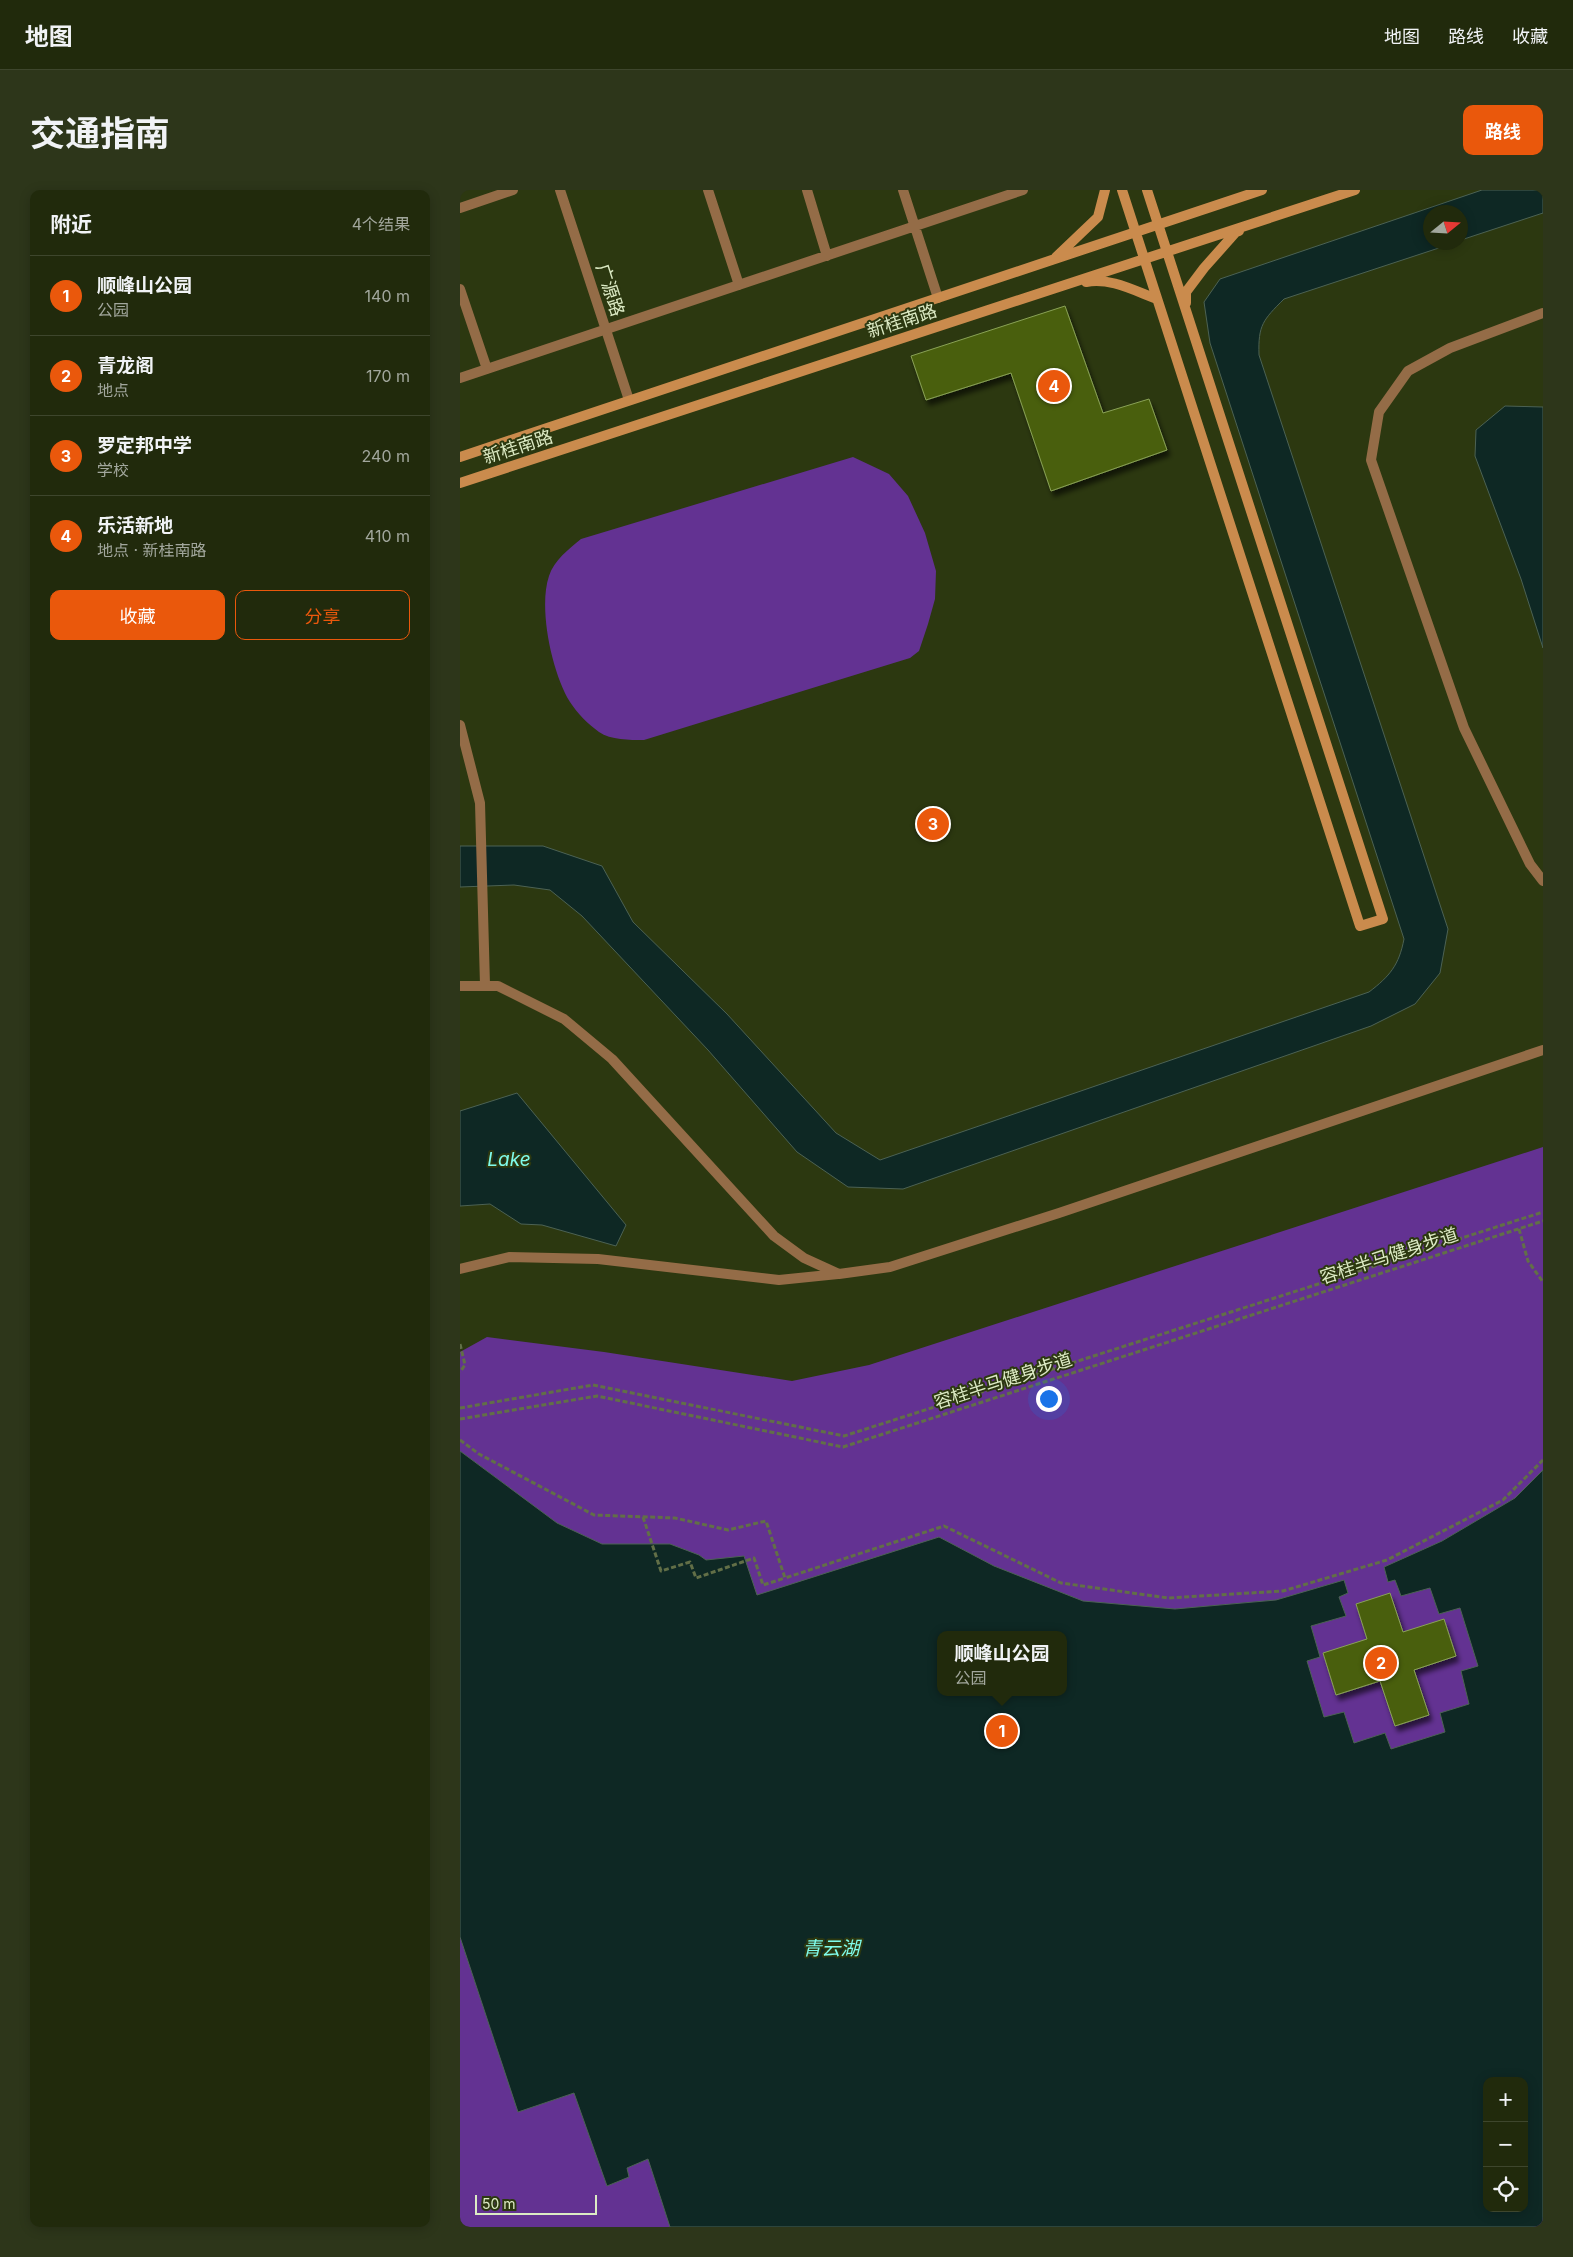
<!DOCTYPE html>
<html lang="zh">
<meta charset="utf-8">
<style>
body{margin:0;font-family:Inter,"Noto Sans SC",sans-serif;background:#2d361a;color:#f1f3f6}
.controls{position:absolute;right:15px;bottom:15px;display:grid;overflow:hidden;border-radius:10px;box-shadow:0 2px 12px #0003}
.controls button{width:45px;height:45px;display:grid;place-items:center;padding:0;border:0;border-bottom:1px solid #3e462d;background:#212a0c;color:#f1f3f6;font:25px sans-serif}
.compass{position:absolute;left:963px;top:15px;width:45px;height:45px;border-radius:50%;background:#212a0c;box-shadow:0 2px 12px #0003;rotate:72deg}
.scale{position:absolute;left:15px;bottom:12px;width:122px;box-sizing:border-box;padding-left:5px;border:2px solid #dceac4;border-top:0;font-size:14px;line-height:18px;white-space:nowrap;color:#dceac4;-webkit-text-stroke:4px #2c3810;paint-order:stroke}
.you{position:absolute;left:588px;top:1208px;width:18px;height:18px;margin:-12px;border:4px solid #fff;border-radius:50%;background:#1a73e8;box-shadow:0 0 0 8px #1a73e833}
.badge{display:grid;place-items:center;width:32px;height:32px;border-radius:50%;background:#ea580c;color:#fff;font-size:16px;font-weight:700}
.pin{position:absolute;translate:-50% -50%;border:2px solid #fff;box-shadow:0 1px 5px #0006}
.popup{position:absolute;left:477px;top:1441px;width:130px;height:65px;box-sizing:border-box;display:grid;place-content:center;border-radius:10px;background:#212a0c;filter:drop-shadow(0 1px 4px #0005);font-size:16px;white-space:nowrap;color:#a2a79d}
.popup b{font-size:19px;color:#f1f3f6}
.popup::after{content:'';position:absolute;left:50%;top:100%;margin-left:-10px;border:10px solid transparent;border-top-color:#212a0c}
.list{margin:0;padding:0;list-style:none}
h2{display:flex;justify-content:space-between;align-items:center;height:65px;margin:0;padding:0 20px;font-size:21px}
h2 small{font-size:16px;font-weight:400;color:#a2a79d}
.list li{display:grid;grid-template-columns:32px 1fr auto;gap:15px;align-items:center;box-sizing:border-box;height:80px;padding:0 20px;border-top:1px solid #3e462d}
.list b{display:block;font-size:19px;white-space:nowrap}
.list p{margin:0;font-size:16px;white-space:nowrap;color:#a2a79d}
.list em{font-size:16px;font-style:normal;color:#a2a79d}
.actions{display:flex;gap:10px;padding:15px 20px}
.actions a{flex:1;padding:11px 0;border:1px solid #ea580c;border-radius:10px;text-align:center;font-size:18px;color:#ea580c}
.actions .main{background:#ea580c;color:#fff}
.icon{flex:none;width:28px;height:28px;fill:none;stroke:currentColor;stroke-width:2;stroke-linecap:round;stroke-linejoin:round}
.map{position:relative;flex:none;width:1083px;height:2037px;overflow:hidden;border-radius:10px}
header{display:flex;align-items:center;gap:30px;box-sizing:border-box;height:70px;padding:0 25px;background:#212a0c;border-bottom:1px solid #3e462d}
header strong{font-size:24px}
nav{display:flex;gap:28px;margin-inline-start:auto;font-size:18px}
.intro{display:flex;align-items:center;justify-content:space-between;box-sizing:border-box;height:120px;padding:0 30px}
h1{margin:0;font-size:35px}
.button{padding:12px 22px;border-radius:10px;background:#ea580c;color:#fff;font-size:18px;font-weight:700}
main{display:flex;gap:30px;padding:0 30px}
aside{flex:1;background:#212a0c;border-radius:10px;box-shadow:0 2px 12px #0003}
.map>svg:first-child{display:block}
.green{fill:#633292;fill-rule:evenodd}
.water{fill:#0e2824;stroke:#4c6254;fill-rule:evenodd}
.building{fill:#4a5f0d;stroke:#89a256;filter:url(#shadow)}
.lines{fill:none;stroke-linecap:round;stroke-linejoin:round}
.path{stroke:#626f47;stroke-width:3;stroke-dasharray:5 2.5;stroke-linecap:butt}
.street{stroke:#946c47;stroke-width:10}
.secondary{stroke:#ca8b4d;stroke-width:10}
.labels{text-anchor:middle;stroke-width:4;stroke-linejoin:round;paint-order:stroke}
.street-label{font-size:18px;fill:#dceac4;stroke:#2c3810}
.water-label{font-size:19px;font-style:italic;fill:#7ffbeb;stroke:#2c3810}
</style>
<header>
<strong>地图</strong>
<nav><a>地图</a><a>路线</a><a>收藏</a></nav>
</header>
<div class="intro"><h1>交通指南</h1><a class="button">路线</a></div>
<main>
<aside>
<h2>附近<small>4个结果</small></h2>
<ul class="list">
<li><span class="badge">1</span><div><b>顺峰山公园</b><p>公园</p></div><em>140 m</em></li>
<li><span class="badge">2</span><div><b>青龙阁</b><p>地点</p></div><em>170 m</em></li>
<li><span class="badge">3</span><div><b>罗定邦中学</b><p>学校</p></div><em>240 m</em></li>
<li><span class="badge">4</span><div><b>乐活新地</b><p>地点 · 新桂南路</p></div><em>410 m</em></li>
</ul>
<div class="actions"><a class="main">收藏</a><a>分享</a></div>
</aside>
<div class="map">
<svg width="1083" height="2037" viewBox="0 0 1083 2037">
<defs>
<filter id="shadow"><feDropShadow dx="3" dy="5.5" stdDeviation="2.5" flood-color="#0009"/></filter>
</defs>
<rect width="100%" height="100%" fill="#2c3810"/>
<path class="green" d="M393,267L429,284L448,306L465,343L476,381L475,409L468,434L459,461L450,468L184,550C169,550 151,550 139,542C128,534 117,523 110,512C92,483 78,418 89,386C94,370 109,359 121,349Z
M1083,957V2037H0V1162L27,1147L144,1162L332,1191L409,1175ZM481,1445H603V1502H481ZM1027,1891H1064V2018H1027Z"/>
<path class="water" d="M1022,0H1083V23L1001,50V22H971V52L994,53L824,109C803,130 798,135 799,165L988,739L980,783L955,814L911,836L443,999L388,997L337,962L248,860L122,726L90,700L54,695L0,697V656H83L142,676L173,732L267,824L376,943L420,970L909,802C930,786 939,775 944,749L750,153L744,112L760,89Z
M1045,216L1083,217V458L1061,389L1015,266L1016,240Z
M57,903L166,1035L156,1056L82,1035L61,1034L30,1014L0,1016V921Z
M0,1261L97,1333L142,1354H210L239,1365L246,1370L284,1366L297,1405L479,1347L534,1376L623,1411L715,1419L816,1410L884,1390L888,1403L879,1407L886,1426L851,1436L860,1467L847,1471L864,1527L884,1522L894,1553L925,1543L931,1559L985,1542L980,1523L1009,1514L1001,1481L1018,1476L1000,1418L979,1424L970,1398L941,1406L935,1390L928,1392L924,1377L982,1351L1055,1308L1083,1280V2037H210L188,1969L167,1978L169,1987L147,1996L114,1903L58,1922L0,1747ZM481,1445H603V1502H481ZM1027,1891H1064V2018H1027Z"/>
<path class="building" d="M605,116L643,223L689,209L707,260L591,301L551,183L466,210L451,166Z
M930,1403L943,1442L984,1429L996,1466L954,1480L969,1525L935,1536L920,1491L876,1505L863,1463L907,1449L896,1414Z"/>
<g class="lines">
<path class="path" d="M1059,1039L1068,1071L1083,1092
M0,1154L5,1175L0,1182
M0,1218L133,1195L384,1246L1083,1022
M0,1229L137,1206L383,1257L1083,1031
M0,1250L19,1264L134,1325L215,1328L268,1340L306,1331L325,1388L484,1336L601,1393L708,1408L823,1401L927,1370L1043,1310L1083,1270
M183,1327L201,1381L230,1372L236,1388L294,1368L303,1395L325,1388"/>
<path class="street" d="M100,0L169,210
M248,0L279,95
M347,0L367,66
M443,0L478,108
M0,18L53,0
M0,99L27,179
M1083,123L990,158L948,181L919,222L911,270L1004,538L1070,674L1083,691
M0,188L563,0
M0,535L20,613L25,795
M0,796H38L104,829L152,869L314,1046L344,1068L379,1084L430,1077L599,1023L1083,860
M0,1079L49,1067L138,1069L319,1090L378,1084"/>
<path class="secondary" d="M662,0L900,736L923,729L687,0
M596,67L638,27L645,0
M626,92C650,87 675,101 697,109
M726,113V102L744,78L776,42L779,41
M0,267L802,0
M0,293L895,0"/>
</g>
<g class="labels">
<g class="street-label">
<text transform="translate(150 100) rotate(72)" y="6">广源路</text>
<text transform="translate(442 131) rotate(-18)" y="6">新桂南路</text>
<text transform="translate(58 257) rotate(-18)" y="6">新桂南路</text>
<text transform="translate(929 1066) rotate(-18)" y="6">容桂半马健身步道</text>
<text transform="translate(543 1191) rotate(-18)" y="6">容桂半马健身步道</text>
</g>
<g class="water-label">
<text x="49" y="976">Lake</text>
<text x="371" y="1765">青云湖</text>
</g>
</g>
</svg>
<div class="controls">
<button>+</button>
<button>−</button>
<button><svg class="icon" aria-label="locate" viewBox="0 0 24 24"><circle cx="12" cy="12" r="6"/><path d="M12 2v4M12 18v4M2 12h4M18 12h4"/></svg></button>
</div>
<svg class="compass" viewBox="-18 -18 36 36"><path d="M0-13l5 13h-10z" fill="#e53935"/><path d="M0 13l5-13h-10z" fill="#a2a79d"/></svg>
<div class="scale">50 m</div>
<div class="you"></div>
<div class="pin badge" style="left:542px;top:1541px">1</div>
<div class="popup"><b>顺峰山公园</b>公园</div>
<div class="pin badge" style="left:921px;top:1473px">2</div>
<div class="pin badge" style="left:473px;top:634px">3</div>
<div class="pin badge" style="left:594px;top:196px">4</div>
</div>
</main>
